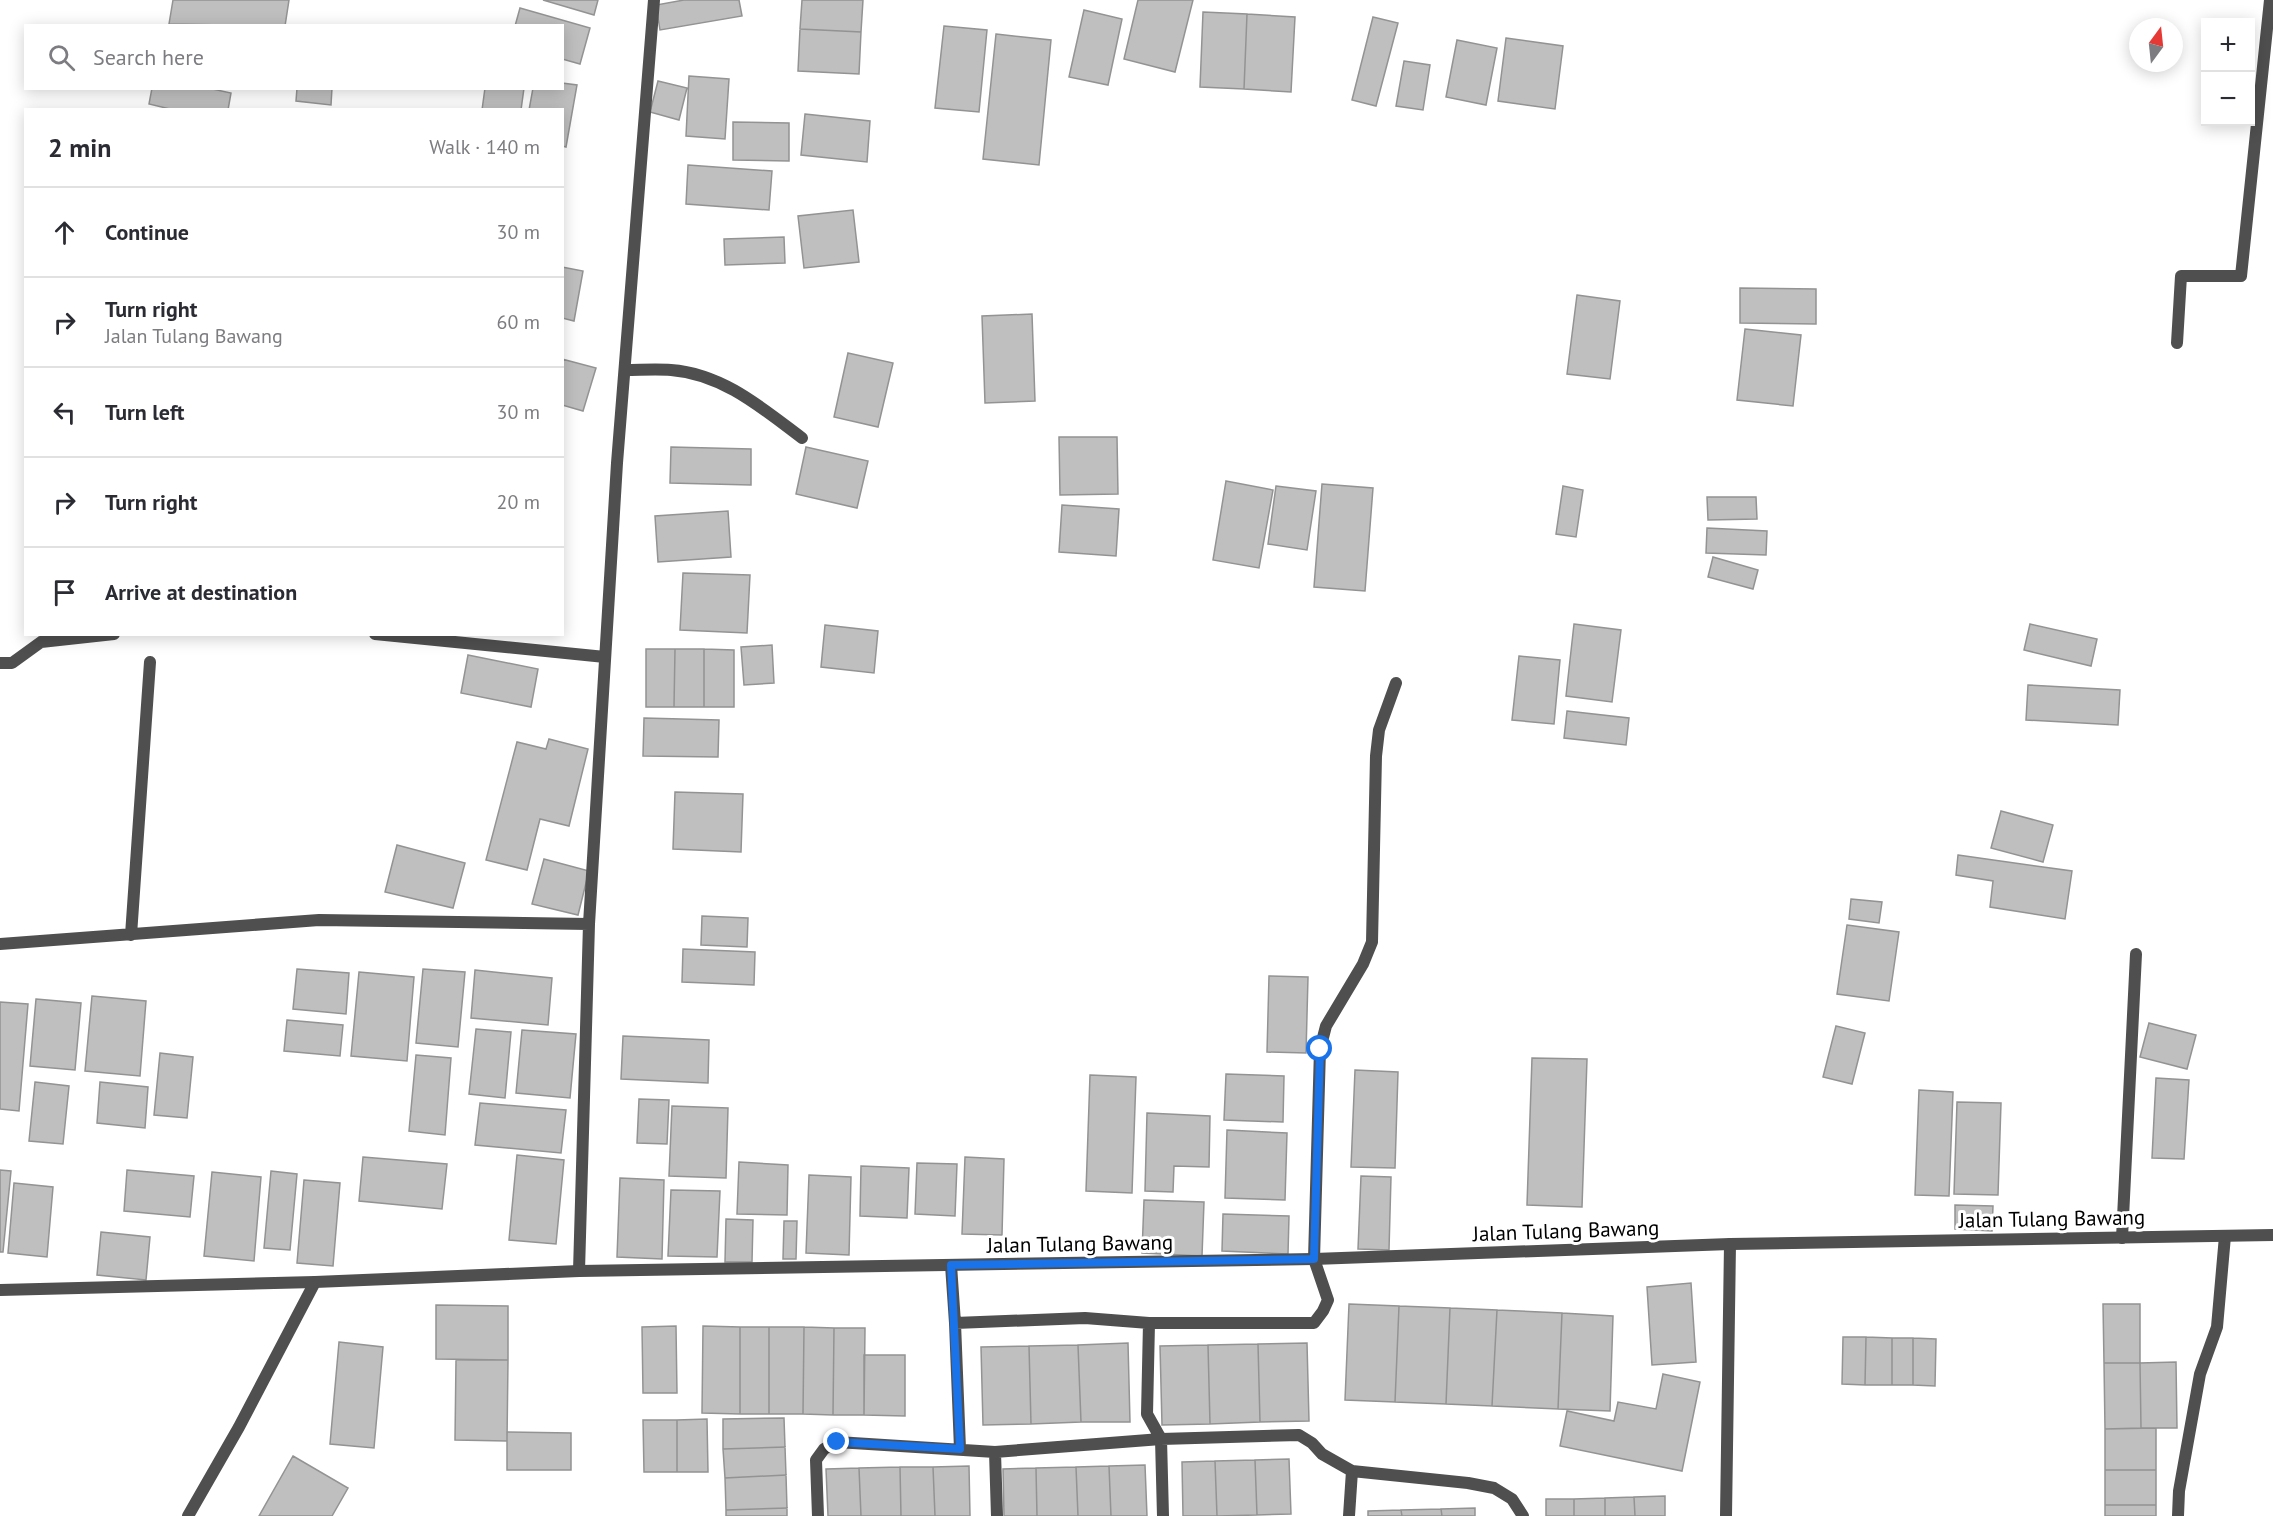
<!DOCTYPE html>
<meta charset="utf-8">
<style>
body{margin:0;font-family:"PT Sans",sans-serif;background:#f2f2f3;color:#2b2b33}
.controls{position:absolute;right:18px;top:18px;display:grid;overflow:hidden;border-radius:0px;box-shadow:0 3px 15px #0003}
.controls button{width:54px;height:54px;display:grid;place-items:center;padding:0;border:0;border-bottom:2px solid #e1e1e2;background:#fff;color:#2b2b33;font:30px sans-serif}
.compass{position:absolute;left:2129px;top:18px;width:54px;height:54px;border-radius:50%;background:#fff;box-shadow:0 3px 15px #0003;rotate:15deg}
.stop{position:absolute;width:18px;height:18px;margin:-14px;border:4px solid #1a73e8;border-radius:50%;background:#fff}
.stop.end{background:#1a73e8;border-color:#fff;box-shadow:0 2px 6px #0008}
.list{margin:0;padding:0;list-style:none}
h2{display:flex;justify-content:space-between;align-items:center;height:78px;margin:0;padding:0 24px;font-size:26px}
h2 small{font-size:20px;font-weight:400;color:#7c7c81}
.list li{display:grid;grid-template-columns:39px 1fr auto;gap:18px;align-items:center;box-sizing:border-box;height:90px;padding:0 24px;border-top:2px solid #e1e1e2}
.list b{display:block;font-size:22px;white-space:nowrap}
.list p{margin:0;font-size:20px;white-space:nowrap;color:#7c7c81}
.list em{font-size:20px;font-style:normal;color:#7c7c81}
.icon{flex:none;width:33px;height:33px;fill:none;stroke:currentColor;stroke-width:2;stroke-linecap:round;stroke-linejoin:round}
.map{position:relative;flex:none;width:2273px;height:1516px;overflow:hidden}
.search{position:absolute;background:#fff;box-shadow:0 3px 15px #0003;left:24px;top:24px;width:540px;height:66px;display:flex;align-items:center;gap:15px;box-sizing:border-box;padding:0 21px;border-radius:0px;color:#7c7c81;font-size:22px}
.panel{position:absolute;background:#fff;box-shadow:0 3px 15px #0003;left:24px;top:108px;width:540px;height:528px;border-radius:0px}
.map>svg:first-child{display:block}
.building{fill:#bfbfbf;stroke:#939393;stroke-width:1.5}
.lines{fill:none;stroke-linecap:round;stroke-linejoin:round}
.minor{stroke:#4f4f4f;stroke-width:12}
.tertiary{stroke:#4f4f4f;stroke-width:12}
.route{stroke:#1a73e8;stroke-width:8}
.labels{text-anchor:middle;stroke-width:6;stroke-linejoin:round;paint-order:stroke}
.street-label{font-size:21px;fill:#000;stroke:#fff}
</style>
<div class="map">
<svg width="2273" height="1516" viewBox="0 0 2273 1516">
<rect width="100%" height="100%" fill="#fff"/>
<path class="building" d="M173,0H289L285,26L169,24Z
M543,0H598L594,15Z
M684,0H739L742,16L660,30L656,5Z
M802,0H863L861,32L800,29Z
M1138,0H1193L1175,72L1124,59Z
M520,8L590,28L580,64L562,59V26H515Z
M1084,10L1122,19L1108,85L1069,77Z
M1203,12L1247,14L1244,89L1200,87Z
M1247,14L1295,17L1291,92L1244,89Z
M1373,17L1398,23L1376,106L1352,100Z
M944,26L987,30L979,112L935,108Z
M800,29L861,32L859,74L798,71Z
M996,34L1051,40L1039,165L983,159Z
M1506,38L1563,46L1555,109L1498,101Z
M1457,40L1497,48L1486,105L1446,97Z
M1404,61L1430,65L1423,110L1396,106Z
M689,76L729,79L725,139L686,136Z
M658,81L687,88L679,120L650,112Z
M562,83L577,85L566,147L562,146V110H529L533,88H562Z
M152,88H208L231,93L228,110H174L149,104Z
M297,88H332L331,105L296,101Z
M485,88H524L521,110H482Z
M805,114L870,121L867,162L801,155Z
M733,122L789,123V161L733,160Z
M688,165L772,171L769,210L686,204Z
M853,210L859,262L804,268L798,216Z
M784,237L785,263L725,265L724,239Z
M562,267L583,271L574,321L562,318Z
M1740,288L1816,289V324L1740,323Z
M1577,295L1620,301L1610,379L1567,374Z
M1032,314L1035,401L985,403L982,316Z
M1745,329L1801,335L1793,406L1737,400Z
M848,353L893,363L878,427L834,417Z
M562,359L596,368L583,411L562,405Z
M1059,437H1117L1118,494L1060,495Z
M671,447L751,449V485L670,483Z
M806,447L868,461L857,508L796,494Z
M1226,481L1273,490L1259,568L1213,560Z
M1322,484L1373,488L1365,591L1314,587Z
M1276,486L1316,491L1307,550L1268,544Z
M1563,486L1583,490L1576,537L1556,534Z
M1707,497H1756L1757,519L1708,520Z
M1062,505L1119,509L1116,556L1059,552Z
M728,511L731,557L658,562L655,516Z
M1707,528L1767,531L1766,555L1706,553Z
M1713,557L1758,570L1753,589L1708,577Z
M683,573L750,575L747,633L680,630Z
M1574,624L1621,630L1612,702L1566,696Z
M2030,624L2097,639L2091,666L2024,650Z
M825,625L878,631L874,673L821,667Z
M772,645L774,683L744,685L741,647Z
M646,649H675L674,707H646Z
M675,649H704V707H674Z
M704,649L734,650V707H704Z
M468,655L538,669L531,707L461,693Z
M1519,656L1560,660L1554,724L1512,720Z
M2028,685L2120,690L2118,725L2026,720Z
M1567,711L1629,718L1626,745L1564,738Z
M644,718L719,720L718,757L643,756Z
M549,739L588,749L569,826L540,819L527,870L486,860L517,742L546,749Z
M675,792L743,794L741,852L673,849Z
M2001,811L2053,825L2043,862L1991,848Z
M397,845L465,863L453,908L385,892Z
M1958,855L2072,871L2065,919L1990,907L1993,881L1956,875Z
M544,859L589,871L578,915L532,904Z
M1851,899L1882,902L1879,923L1849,919Z
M702,916L748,918L747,947L701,945Z
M1847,925L1899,932L1889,1001L1837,994Z
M683,949L755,952L754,985L682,982Z
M297,969L349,973L346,1014L293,1009Z
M423,969L465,972L458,1047L416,1043Z
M475,970L552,978L548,1025L471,1018Z
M359,972L414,977L407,1061L351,1056Z
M1269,976L1308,977L1306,1053L1267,1052Z
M92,996L146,1001L140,1076L85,1071Z
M36,999L81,1003L75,1070L30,1066Z
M0,1002L28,1004L19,1111L0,1109Z
M287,1020L343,1025L340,1056L284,1051Z
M2149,1023L2196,1035L2187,1069L2140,1057Z
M1836,1026L1865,1033L1852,1084L1823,1077Z
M476,1029L511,1032L505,1098L469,1094Z
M522,1030L576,1034L570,1098L516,1093Z
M623,1036L709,1040L708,1083L621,1079Z
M160,1053L193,1057L187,1118L154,1115Z
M416,1055L451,1058L445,1135L409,1131Z
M1532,1058L1587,1059L1582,1207L1527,1205Z
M1355,1070L1398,1072L1395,1168L1351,1167Z
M1226,1074L1284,1076L1283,1122L1224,1120Z
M1090,1075L1136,1077L1132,1193L1086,1191Z
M2156,1078L2189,1080L2184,1159L2152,1158Z
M35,1082L69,1086L63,1144L29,1141Z
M100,1082L148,1087L145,1128L97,1123Z
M1919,1090L1953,1092L1949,1196L1915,1195Z
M639,1099L669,1100L667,1144L637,1143Z
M1957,1102L2001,1103L1998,1195L1954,1194Z
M480,1103L566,1110L561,1153L475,1145Z
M672,1106L728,1108L726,1178L669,1176Z
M1147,1113L1210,1116L1209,1167L1174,1166L1173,1192L1145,1191Z
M1227,1130L1287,1133L1285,1200L1225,1198Z
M517,1155L564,1160L556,1244L509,1240Z
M363,1157L447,1164L442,1209L359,1201Z
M965,1157L1004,1159L1002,1235L962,1234Z
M739,1162L788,1165L787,1215L737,1214Z
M917,1163L957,1164L955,1216L915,1214Z
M861,1166L909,1168L907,1218L860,1216Z
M0,1170L11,1171L3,1252H0Z
M127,1170L194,1176L190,1217L124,1211Z
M271,1171L297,1174L290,1250L264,1248Z
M212,1172L261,1177L254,1261L204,1256Z
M809,1175L851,1177L849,1255L806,1253Z
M1361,1176L1391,1177L1389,1250L1358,1249Z
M620,1178L664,1180L662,1259L617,1257Z
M304,1180L340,1183L333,1266L297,1263Z
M14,1183L53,1187L47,1257L8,1253Z
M671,1190L720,1191L717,1257L668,1256Z
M1144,1200L1204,1202L1202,1256L1142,1253Z
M1955,1205L1993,1206L1992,1231L1955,1229Z
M1223,1214L1289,1216L1288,1254L1222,1251Z
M726,1219L753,1220L752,1262H725Z
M784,1221H797L796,1259H783Z
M101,1232L150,1237L146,1280L97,1275Z
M1691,1283L1696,1362L1652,1365L1647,1287Z
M1349,1304L1399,1306L1395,1402L1345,1400Z
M2103,1304H2140V1363H2104Z
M436,1305L508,1306V1360L436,1359Z
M1399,1306L1450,1308L1446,1404L1395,1402Z
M1450,1308L1497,1310L1492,1406L1446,1404Z
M1497,1310L1562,1313L1558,1409L1492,1406Z
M1562,1313L1613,1316L1610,1411L1558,1409Z
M676,1326L677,1393H643L642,1327Z
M703,1326L740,1327V1414L702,1413Z
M740,1327H769V1414H740Z
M769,1327H804L803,1414H769Z
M804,1327L834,1328L833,1415L803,1414Z
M834,1328H865L864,1415H833Z
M1843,1337H1866L1865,1385L1842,1384Z
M1866,1337L1892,1338V1385H1865Z
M1892,1338H1913V1385H1892Z
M1913,1338L1936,1339L1935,1386L1913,1385Z
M339,1342L383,1347L374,1448L330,1444Z
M1128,1343L1130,1422H1081L1078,1345Z
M1307,1343L1309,1421L1260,1422L1258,1344Z
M1258,1344L1260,1422L1210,1424L1208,1345Z
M1078,1345L1081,1422L1031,1424L1029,1346Z
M1208,1345L1210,1424L1162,1425L1160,1346Z
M1029,1346L1031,1424L983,1425L981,1347Z
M864,1355H905V1416L864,1415Z
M456,1360H508L507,1441L455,1440Z
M2176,1362L2177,1428H2141L2140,1363Z
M2104,1363H2140L2141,1428L2105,1429Z
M1663,1374L1700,1382L1682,1471L1560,1446L1567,1411L1614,1421L1618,1402L1656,1409Z
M784,1418L785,1447L723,1449V1419Z
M707,1419L708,1472H677V1420Z
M643,1420H677V1472H644Z
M2156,1428V1470H2105V1429Z
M507,1432L571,1433V1470H507Z
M785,1447L786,1475L725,1478L723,1449Z
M293,1456L348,1488L332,1516H259Z
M1289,1459L1291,1514L1257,1515L1255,1460Z
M1255,1460L1257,1515L1217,1516L1215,1461Z
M1215,1461L1217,1516H1183L1182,1462Z
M1145,1465L1147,1516H1111L1109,1466Z
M969,1466L970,1516H935L933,1467Z
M1109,1466L1111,1516H1078L1076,1467Z
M900,1467L901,1516H861L859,1468Z
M900,1467H933L935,1516H901Z
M1076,1467L1078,1516H1037L1036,1468Z
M859,1468L861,1516H828L826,1469Z
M1036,1468L1037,1516H1004L1003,1469Z
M2105,1470H2156V1505H2105Z
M786,1475L787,1508L726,1510L725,1478Z
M1665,1496V1516H1635L1634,1497Z
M1634,1497L1635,1516H1605V1498Z
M1605,1498V1516H1574V1499Z
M1546,1499H1574V1516H1546Z
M2105,1505H2156V1516H2105Z
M787,1508V1516H726V1510Z
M1475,1508V1516H1442L1441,1509Z
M1441,1509L1442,1516H1402L1401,1510Z
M1401,1510L1402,1516H1368V1511Z"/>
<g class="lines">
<path class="minor" d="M2177,343L2181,276H2241L2270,0
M625,370C640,370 656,369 671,370C723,374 762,408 802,438
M375,634L605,657
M0,663H12L41,642L114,634
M131,935L150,662
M0,944L319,920L589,924
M2122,1238L2136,954
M951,1265L955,1323L1085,1318L1149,1323H1314L1323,1311L1328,1300L1314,1259L1320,1049L1326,1026L1363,964L1372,942L1376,756L1379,730L1396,683
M579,1271L589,924L617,463L654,0
M955,1323L960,1449
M1149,1323L1147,1414L1161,1439L1163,1516
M995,1452L997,1516
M188,1516L239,1427L315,1282
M818,1516L816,1460L824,1449L837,1442L995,1452L1161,1439L1299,1435L1312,1443L1322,1454L1352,1471L1468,1483L1494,1488L1512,1499L1523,1516
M1349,1516L1352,1471
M1726,1516L1730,1244
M2178,1516L2179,1491L2200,1374L2217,1327L2225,1236"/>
<path class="tertiary" d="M0,1290L315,1282L579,1271L1314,1259L1730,1244L2273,1235"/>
</g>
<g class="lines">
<path class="route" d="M837,1442L960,1449L951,1265L1314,1259L1320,1049"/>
</g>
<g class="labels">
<g class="street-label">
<text transform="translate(2052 1219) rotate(-1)" y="7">Jalan Tulang Bawang</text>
<text transform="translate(1566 1231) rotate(-2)" y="7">Jalan Tulang Bawang</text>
<text transform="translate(1080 1244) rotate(-1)" y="7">Jalan Tulang Bawang</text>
</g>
</g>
</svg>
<div class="controls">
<button>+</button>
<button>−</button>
</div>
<svg class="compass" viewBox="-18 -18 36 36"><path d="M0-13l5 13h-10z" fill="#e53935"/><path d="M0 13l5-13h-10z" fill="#7c7c81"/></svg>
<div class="stop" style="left:1320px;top:1049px"></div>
<div class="stop end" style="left:837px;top:1442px"></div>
<div class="search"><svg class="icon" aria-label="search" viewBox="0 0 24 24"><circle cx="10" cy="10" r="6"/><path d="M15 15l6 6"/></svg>Search here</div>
<section class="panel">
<h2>2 min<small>Walk · 140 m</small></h2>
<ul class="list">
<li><svg class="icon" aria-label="ahead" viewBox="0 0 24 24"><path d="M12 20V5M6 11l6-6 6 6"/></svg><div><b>Continue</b></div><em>30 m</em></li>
<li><svg class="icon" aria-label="right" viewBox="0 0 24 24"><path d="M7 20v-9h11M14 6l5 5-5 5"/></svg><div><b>Turn right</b><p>Jalan Tulang Bawang</p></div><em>60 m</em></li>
<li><svg class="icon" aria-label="left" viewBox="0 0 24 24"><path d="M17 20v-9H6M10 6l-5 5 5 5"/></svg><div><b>Turn left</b></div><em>30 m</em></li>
<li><svg class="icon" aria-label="right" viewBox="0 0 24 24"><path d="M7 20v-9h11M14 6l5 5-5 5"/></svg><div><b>Turn right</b></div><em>20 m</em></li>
<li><svg class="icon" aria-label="arrive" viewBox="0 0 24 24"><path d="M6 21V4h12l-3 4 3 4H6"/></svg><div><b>Arrive at destination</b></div></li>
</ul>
</section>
</div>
